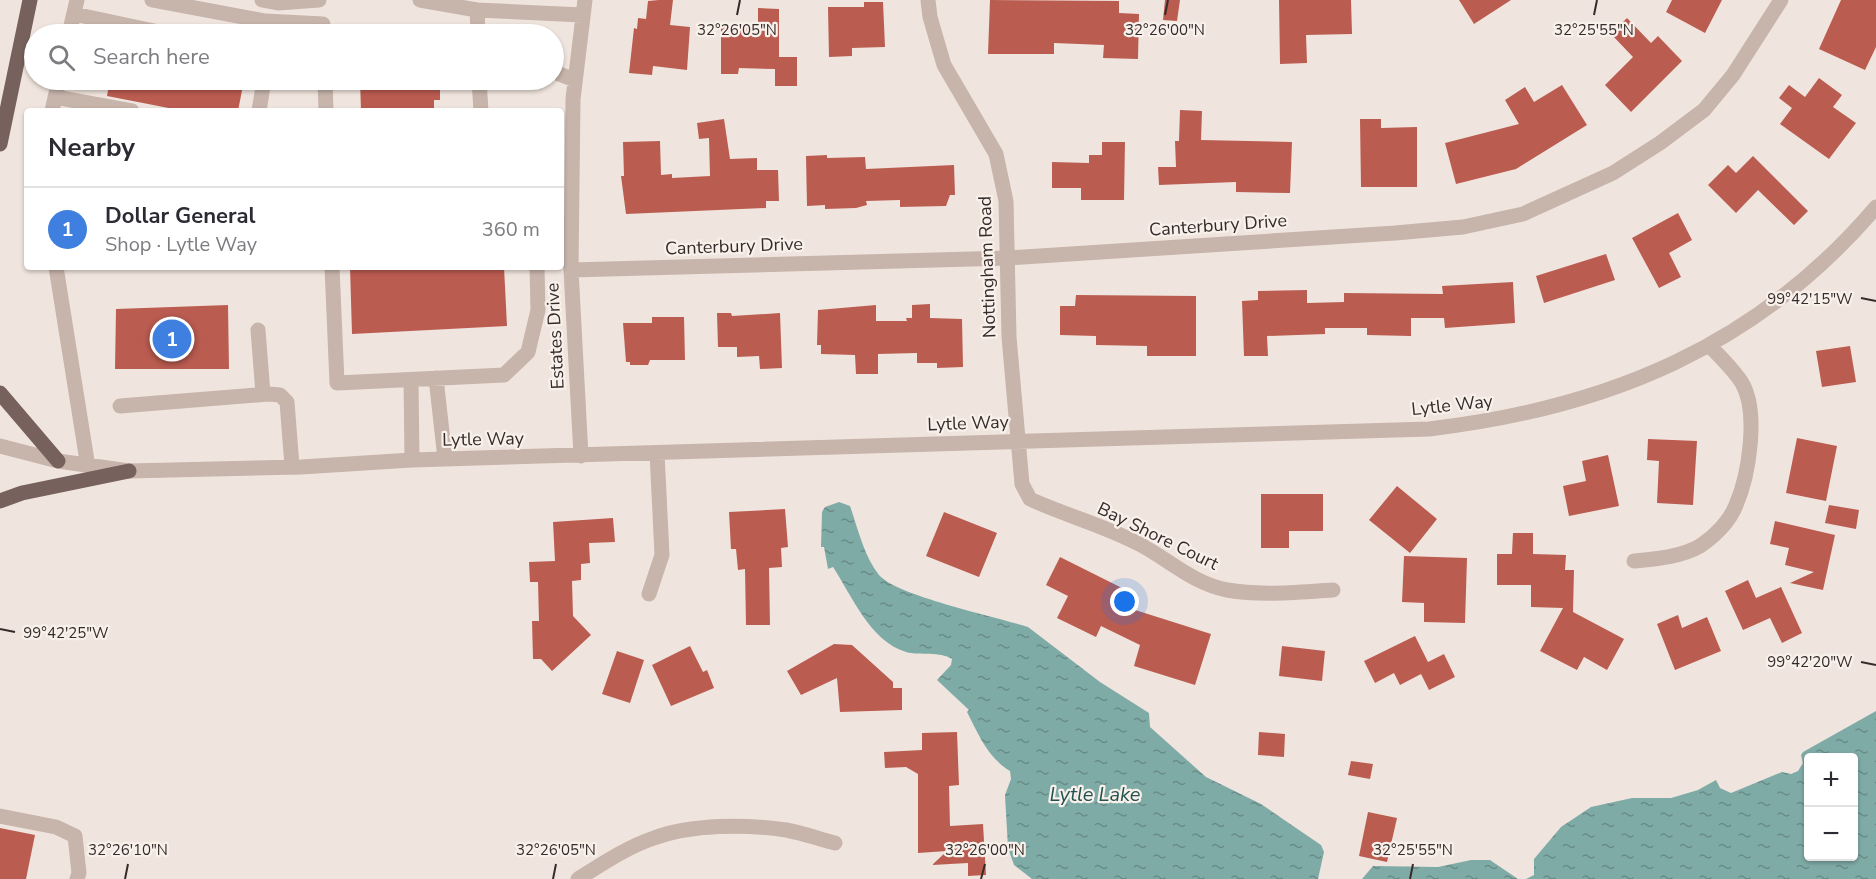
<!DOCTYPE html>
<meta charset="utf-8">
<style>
body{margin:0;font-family:"Nunito Sans",sans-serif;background:#f7f7f7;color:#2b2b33}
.controls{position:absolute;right:18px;bottom:18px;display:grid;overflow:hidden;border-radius:6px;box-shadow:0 2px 4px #0004}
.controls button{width:54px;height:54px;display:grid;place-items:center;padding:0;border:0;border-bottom:2px solid #e1e1e2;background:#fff;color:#2b2b33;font:30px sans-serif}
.you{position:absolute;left:1125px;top:602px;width:21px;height:21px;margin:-15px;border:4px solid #fff;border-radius:50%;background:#1a73e8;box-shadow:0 0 0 9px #1a73e833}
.badge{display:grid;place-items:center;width:39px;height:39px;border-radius:50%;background:#225350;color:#fff;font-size:20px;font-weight:700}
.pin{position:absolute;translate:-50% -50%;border:3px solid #fff;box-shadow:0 2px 6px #0006}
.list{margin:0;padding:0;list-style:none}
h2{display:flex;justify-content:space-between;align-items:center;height:78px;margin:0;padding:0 24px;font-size:26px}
h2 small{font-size:20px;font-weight:400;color:#7c7c81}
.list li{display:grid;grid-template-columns:39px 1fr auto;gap:18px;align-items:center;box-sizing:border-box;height:84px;padding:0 24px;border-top:2px solid #e1e1e2}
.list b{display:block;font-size:22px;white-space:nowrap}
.list p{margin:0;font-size:20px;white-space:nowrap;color:#7c7c81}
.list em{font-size:20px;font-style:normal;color:#7c7c81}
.icon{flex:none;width:33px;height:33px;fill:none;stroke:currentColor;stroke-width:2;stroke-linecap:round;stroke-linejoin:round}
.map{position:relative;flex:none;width:1876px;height:879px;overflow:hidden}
.search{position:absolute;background:#fff;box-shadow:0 2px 4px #0004;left:24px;top:24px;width:540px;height:66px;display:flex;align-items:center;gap:15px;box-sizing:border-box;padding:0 21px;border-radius:33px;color:#7c7c81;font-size:22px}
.panel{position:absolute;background:#fff;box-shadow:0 2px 4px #0004;left:24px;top:108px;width:540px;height:162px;border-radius:6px}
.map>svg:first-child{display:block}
.water{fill:url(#water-ripples);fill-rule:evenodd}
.building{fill:#bb5c51}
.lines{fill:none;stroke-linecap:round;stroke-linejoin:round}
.minor{stroke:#c7b4ab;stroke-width:15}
.major{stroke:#76615c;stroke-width:15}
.ticks{fill:none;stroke:#362b29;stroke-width:2}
.labels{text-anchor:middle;stroke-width:4.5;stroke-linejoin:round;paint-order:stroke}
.street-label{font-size:18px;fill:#362b29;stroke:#f8f0ea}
.water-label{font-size:20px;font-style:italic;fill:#225350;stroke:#f8f0ea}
.ticks-label{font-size:15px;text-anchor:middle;fill:#362b29;stroke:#f8f0ea;stroke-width:4.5;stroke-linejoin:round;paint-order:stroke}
</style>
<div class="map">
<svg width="1876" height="879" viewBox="0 0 1876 879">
<defs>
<pattern id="water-ripples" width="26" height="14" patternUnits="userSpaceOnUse" patternTransform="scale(1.5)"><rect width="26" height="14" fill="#7faba7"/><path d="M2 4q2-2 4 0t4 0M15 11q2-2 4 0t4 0" fill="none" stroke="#698b88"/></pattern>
</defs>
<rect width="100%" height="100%" fill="#f0e5de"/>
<path class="water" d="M839,502L850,506C858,529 864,556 879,575C897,596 997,617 1028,627L1100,682L1149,713L1150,727L1206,777L1261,804L1321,845L1324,852L1318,879H1032L1014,865L1008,848L1005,795L1011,779L1010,771C987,757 979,735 967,712L969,710L937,680L951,665L952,659C940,651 920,656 906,652C870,641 852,596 833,567L828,569L824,547H821L822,512L825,507Z
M1876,711V879H1526L1534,875V859L1561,827L1591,807L1632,798H1671L1698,790L1716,780L1720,788L1731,793L1782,772L1791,774L1798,771L1803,763L1801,755L1803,752ZM1808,758H1854V856H1808Z
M1471,860H1490L1518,879H1362L1373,866L1438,867Z"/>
<path class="building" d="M659,0H673L670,25L690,27L687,70L653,66L652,75L629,73L634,28L637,29L638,18L646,19L648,1Z
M990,0L1119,1V13L1139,14L1138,59L1103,58L1104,45L1054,43V54H988Z
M1165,0H1180L1177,21L1163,20Z
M1279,0H1351L1352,34L1306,35L1307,63L1280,64Z
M1459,0H1511L1474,24Z
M1672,0H1722L1705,33L1666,12Z
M1841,0H1876V47L1865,70L1819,49Z
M864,2H883L885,47L852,48V56L829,57L828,7H864Z
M758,8L779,9V57H797V86H775V69L739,68L738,74H721V26H758Z
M1627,18L1651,43L1658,36L1682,61L1631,112L1605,85L1633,57L1611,34Z
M1819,78L1842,95L1833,107L1856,123L1829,159L1780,124L1792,108L1779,98L1789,85L1805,97Z
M110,80H244L238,111H184L107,96Z
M360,80H440V100H434V111H361Z
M1562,85L1587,125L1516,169L1456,184L1445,143L1519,124L1505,100L1525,87L1534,102Z
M1180,110L1202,111L1201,140L1292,142L1290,193L1236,192V182L1159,185L1158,167H1176L1175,141H1179Z
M724,119L730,159L757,158V170H778L779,201H766V208L626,214L621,176H624L623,142L660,141L661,175L672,174V178L710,176L709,138L699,139L697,123Z
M1360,119H1381V128L1417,127V187H1361Z
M1102,142H1125L1124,200H1081V188H1052V162L1089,163V155H1102Z
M827,155V158L865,157L866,169L954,165L955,195H950L946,206L900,207V200L866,201L867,205L856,208L825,209V205L807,206L806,156Z
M1753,156L1808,211L1794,225L1758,190L1736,213L1708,185L1728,165L1736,173Z
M1678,213L1692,240L1669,253L1681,277L1659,288L1632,238Z
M1606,254L1615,280L1544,303L1536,276Z
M350,267H504L507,326L352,334Z
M1513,282L1515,323L1445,328L1444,318H1411V336L1367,335V328H1325V334L1267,336L1268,356H1244L1242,301L1258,300V291L1307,290V303L1344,302V293L1443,294L1442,286Z
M1076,295L1196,296V356H1147V346L1096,345V336L1060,335V306H1075Z
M930,304V318L962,319L963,367L937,368V363H917V353L878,354V374H856L855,355L821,354V345H817L818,310L876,305V321H907L906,318H912V305Z
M228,305L229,369H115L116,309Z
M717,313H731L732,316L780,313L782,368L760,369L759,356L737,357V347H718Z
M652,317H684L685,360H650L648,365H630V362H626L623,323H652Z
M1850,346L1856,382L1822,387L1816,351Z
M1797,438L1837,446L1826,501L1786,493Z
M1648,439L1697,441L1693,505L1657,503L1659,461L1647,460Z
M1608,455L1619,506L1569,516L1563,486L1586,481L1582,461Z
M1397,486L1437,519L1410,553L1369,520Z
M1261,494H1323V531H1289V548H1261Z
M1829,505L1859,510L1856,529L1825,523Z
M785,509L788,547L781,548L782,567L769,568L770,625H746L745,569L738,570L736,549H731L729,512Z
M944,512L997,533L979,577L926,556Z
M613,518L615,542L589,543L590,563L581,564V580L572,581L573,616L591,635L552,671L541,659H533L532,621H539L538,582H530L529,562L555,561L553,522Z
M1775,521L1835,535L1823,590L1790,583L1814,572L1785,565L1789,548L1770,544Z
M1513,533H1533V554L1566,555L1565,570H1574L1573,612L1624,639L1607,670L1584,657L1577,670L1540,651L1563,608L1531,607V585H1497V554H1512Z
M1404,556L1467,558L1465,623L1424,622V603L1402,602Z
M1060,557L1138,596L1132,609L1211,634L1195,685L1134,666L1140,645L1101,626L1096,637L1057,618L1068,596L1046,585Z
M1748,580L1756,598L1781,587L1802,633L1782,643L1770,618L1743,630L1725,591Z
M1678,615L1682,628L1707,617L1721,651L1675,670L1657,624Z
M1415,636L1428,662L1444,654L1455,677L1429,690L1421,674L1400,685L1394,673L1375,683L1364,661Z
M834,644L852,645L893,682V688H902V710L840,712L837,678L801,695L787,671Z
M690,646L703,672L707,670L714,688L671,706L652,665Z
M1282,646L1325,651L1322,681L1279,676Z
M617,651L644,660L630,703L602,694Z
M957,732L959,785L949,786L950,826L983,824L986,875L968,876V863L932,865L947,851L918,853V774L906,767L885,768L884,752L922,750V733Z
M1259,732L1285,734L1284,757L1258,755Z
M1351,761L1373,764L1370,779L1348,775Z
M1368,812L1397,818L1387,862L1359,856Z
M0,828L35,835L26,879H0Z"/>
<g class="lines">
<path class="minor" d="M152,0L265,21L323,24
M262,0L278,3L319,0
M420,0L477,10L582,15
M928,0L930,17L944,65L996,154L1006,201L1009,337L1022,484L1030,499C1067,516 1106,526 1141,545C1169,560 1194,584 1227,590C1262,596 1297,592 1333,590
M477,10L478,34
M74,14L168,34
M69,34L77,0
M554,72L575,80
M325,80L326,111
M479,80L481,111
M55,97L132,111
M52,111L59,80
M259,111L264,80
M56,267L88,467
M332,267L337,383L504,375L528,352L538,310L537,267
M571,270L1008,258L1395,233L1463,227L1523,214L1613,173L1660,143L1704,110L1733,75L1781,0
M258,330L263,394
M436,378L445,459
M411,380L412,460
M120,406L269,394L280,395L287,402L292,466
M0,446L58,461L129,471L301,467L412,460L1429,429C1607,408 1757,347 1876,207
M581,456L571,270L573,99L585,0
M1634,561C1655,559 1681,557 1700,546C1715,536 1730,521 1736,505C1749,475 1759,412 1742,383C1734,370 1720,357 1709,345
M649,594L662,555L657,453
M0,816L56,827L75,836L79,873L77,879
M578,879C602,864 627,847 654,838C692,824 746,824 786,830C803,833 819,839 835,843"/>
<path class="major" d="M0,144L30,0
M0,393L58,461
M0,501L22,493L129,471"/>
</g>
<path class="ticks" d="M737,15L740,0M1165,15L1168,0M1594,15L1597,0M1861,298L1876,301M0,629L15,632M1861,662L1876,665M125,879L128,864M553,879L556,864M981,879L985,864M1410,879L1413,864"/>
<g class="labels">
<g class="street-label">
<text transform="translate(1218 225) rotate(-4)" y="6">Canterbury Drive</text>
<text transform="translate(734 246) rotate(-2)" y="6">Canterbury Drive</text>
<text transform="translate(987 267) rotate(-92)" y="6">Nottingham Road</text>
<text transform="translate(555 336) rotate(-93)" y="6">Estates Drive</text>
<text transform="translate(1452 405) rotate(-6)" y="6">Lytle Way</text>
<text transform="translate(968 423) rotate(-2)" y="6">Lytle Way</text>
<text transform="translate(483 439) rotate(-1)" y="6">Lytle Way</text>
<text transform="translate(1158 536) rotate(26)" y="6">Bay Shore Court</text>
</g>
<g class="water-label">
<text x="1095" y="801">Lytle Lake</text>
</g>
</g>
<g class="ticks-label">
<text x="737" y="35">32°26'05"N</text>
<text x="1165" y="35">32°26'00"N</text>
<text x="1594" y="35">32°25'55"N</text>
<text x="1810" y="304">99°42'15"W</text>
<text x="66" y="638">99°42'25"W</text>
<text x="1810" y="667">99°42'20"W</text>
<text x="128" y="855">32°26'10"N</text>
<text x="556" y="855">32°26'05"N</text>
<text x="985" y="855">32°26'00"N</text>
<text x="1413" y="855">32°25'55"N</text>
</g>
</svg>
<div class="controls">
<button>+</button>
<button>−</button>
</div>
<div class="you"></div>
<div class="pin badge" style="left:172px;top:339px;background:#3f7fe0">1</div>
<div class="search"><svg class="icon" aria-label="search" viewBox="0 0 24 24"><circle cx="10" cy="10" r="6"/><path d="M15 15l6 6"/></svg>Search here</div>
<section class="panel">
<h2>Nearby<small></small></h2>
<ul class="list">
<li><span class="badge" style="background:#3f7fe0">1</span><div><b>Dollar General</b><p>Shop · Lytle Way</p></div><em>360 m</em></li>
</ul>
</section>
</div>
